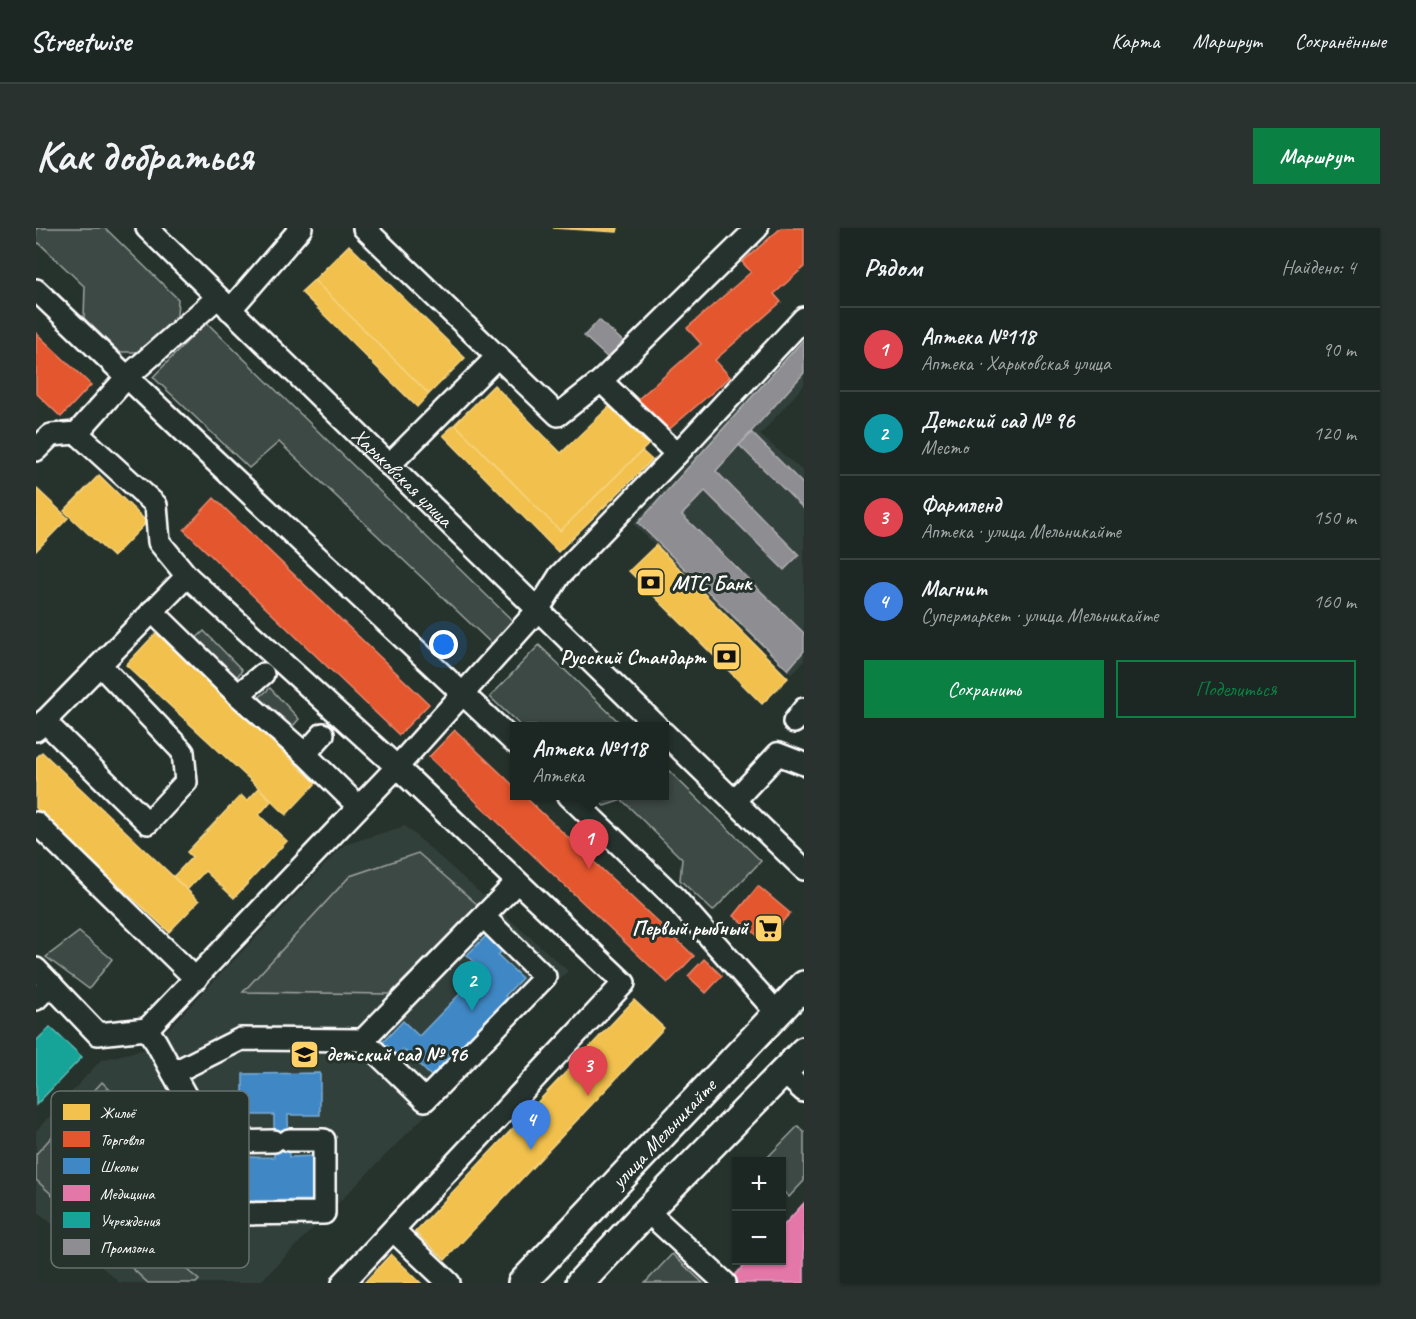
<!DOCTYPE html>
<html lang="ru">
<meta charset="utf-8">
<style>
body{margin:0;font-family:Caveat,sans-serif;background:#29322f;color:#f1f3f6}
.controls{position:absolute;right:18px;bottom:18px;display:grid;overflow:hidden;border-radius:0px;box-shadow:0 2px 4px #0004}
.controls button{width:54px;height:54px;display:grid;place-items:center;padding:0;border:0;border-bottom:2px solid #3a4340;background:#1c2622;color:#f1f3f6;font:30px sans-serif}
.you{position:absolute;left:408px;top:417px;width:21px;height:21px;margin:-15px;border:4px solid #fff;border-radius:50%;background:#1a73e8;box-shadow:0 0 0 9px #1a73e833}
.badge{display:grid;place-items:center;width:39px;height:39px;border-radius:50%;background:#0b8043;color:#fff;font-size:20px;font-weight:700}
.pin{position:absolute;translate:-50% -50px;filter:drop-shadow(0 2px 3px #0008)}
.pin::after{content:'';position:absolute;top:32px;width:21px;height:18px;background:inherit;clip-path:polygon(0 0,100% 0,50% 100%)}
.popup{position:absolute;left:474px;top:494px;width:159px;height:78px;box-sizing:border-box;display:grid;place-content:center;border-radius:0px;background:#1c2622;filter:drop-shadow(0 2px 4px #0005);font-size:20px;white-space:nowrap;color:#a0a5a5}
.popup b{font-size:22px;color:#f1f3f6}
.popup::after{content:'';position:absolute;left:50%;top:100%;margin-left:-12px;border:12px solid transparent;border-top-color:#1c2622}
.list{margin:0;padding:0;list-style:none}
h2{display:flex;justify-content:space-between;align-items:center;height:78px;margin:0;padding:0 24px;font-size:26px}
h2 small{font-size:20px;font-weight:400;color:#a0a5a5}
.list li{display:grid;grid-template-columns:39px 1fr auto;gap:18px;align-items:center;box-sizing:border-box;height:84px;padding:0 24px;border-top:2px solid #3a4340}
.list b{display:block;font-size:22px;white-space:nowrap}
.list p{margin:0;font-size:20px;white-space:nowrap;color:#a0a5a5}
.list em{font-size:20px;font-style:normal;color:#a0a5a5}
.actions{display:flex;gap:12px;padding:18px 24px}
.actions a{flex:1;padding:14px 0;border:2px solid #0b8043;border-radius:0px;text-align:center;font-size:21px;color:#0b8043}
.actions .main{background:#0b8043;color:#fff}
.map{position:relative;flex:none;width:768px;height:1055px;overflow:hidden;border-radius:0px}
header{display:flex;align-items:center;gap:36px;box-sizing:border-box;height:84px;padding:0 30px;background:#1c2622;border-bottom:2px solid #3a4340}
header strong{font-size:28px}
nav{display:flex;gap:33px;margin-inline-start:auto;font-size:21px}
.intro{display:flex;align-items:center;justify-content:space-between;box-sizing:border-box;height:144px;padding:0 36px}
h1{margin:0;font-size:42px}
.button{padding:15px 27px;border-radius:0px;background:#0b8043;color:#fff;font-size:21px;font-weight:700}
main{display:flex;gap:36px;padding:0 36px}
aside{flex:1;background:#1c2622;border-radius:0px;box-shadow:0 2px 4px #0004}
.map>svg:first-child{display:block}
.built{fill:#333f3a}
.green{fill:#3e4944;stroke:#9ea4a2;stroke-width:1.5}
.homes{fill:#f2c14e;stroke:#f6d483;stroke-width:1.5}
.shops{fill:#e4572e;stroke:#ec896d;stroke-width:1.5}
.schools{fill:#3f88c5;stroke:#79acd6;stroke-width:1.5}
.health{fill:#e377a8;stroke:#eba0c2;stroke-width:1.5}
.public{fill:#17a398;stroke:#5dbfb7;stroke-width:1.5}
.industry{fill:#8d8d92;stroke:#afafb3;stroke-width:1.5}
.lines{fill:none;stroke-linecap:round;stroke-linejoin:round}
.minor-casing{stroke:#fff;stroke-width:26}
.major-casing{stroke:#fff;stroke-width:32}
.minor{stroke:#26332d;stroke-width:21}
.major{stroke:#26332d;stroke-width:27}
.labels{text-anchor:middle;stroke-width:6;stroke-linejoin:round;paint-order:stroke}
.street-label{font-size:21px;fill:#fff;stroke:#26332d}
.poi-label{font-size:21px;font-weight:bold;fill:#fff;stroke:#26332d;text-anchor:start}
.key{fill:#26332d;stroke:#67706c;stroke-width:1.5}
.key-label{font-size:16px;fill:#fff}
</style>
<header>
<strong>Streetwise</strong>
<nav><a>Карта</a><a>Маршрут</a><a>Сохранённые</a></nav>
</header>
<div class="intro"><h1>Как добраться</h1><a class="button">Маршрут</a></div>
<main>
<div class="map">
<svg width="768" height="1055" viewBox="0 0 768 1055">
<rect width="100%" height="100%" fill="#26332d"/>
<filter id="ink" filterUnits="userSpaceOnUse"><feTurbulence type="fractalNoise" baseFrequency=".0167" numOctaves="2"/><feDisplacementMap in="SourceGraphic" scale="12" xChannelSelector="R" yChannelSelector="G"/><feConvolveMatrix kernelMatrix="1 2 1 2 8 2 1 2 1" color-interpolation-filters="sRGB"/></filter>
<g filter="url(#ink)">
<path class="built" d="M768,103V157L724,207L768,244V433L756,446L597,296Z
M369,598L532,743L223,1055H84L0,982V903L65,832L114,820L308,617Z"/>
<path class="green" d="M0,0H69L142,71L141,88L103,124H83L48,90L49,59L3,15L0,17Z
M170,94L480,396L457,417L243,214L213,240L117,149Z
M168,403L206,442L196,456L155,415Z
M503,417L587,498H485L454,469Z
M234,460L263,491L251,505L219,473Z
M628,538L725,633L677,683L644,652L646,631L586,572L568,578L557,568H628Z
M382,625L442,677L354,766L207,764L314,648Z
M43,704L76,731L53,761L10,729Z
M66,854L100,888L85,911L87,987L163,1052L160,1055H112L0,952V926Z
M762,898L768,904V953L753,969L746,962V934L728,933Z
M636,1026L667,1055H609Z"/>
<path class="homes" d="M517,0H582L581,4Z
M313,17L429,130L393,166L278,52Z
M278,52L393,166L381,179L265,64Z
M458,157L525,225L574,178L612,217L524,303L419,196Z
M419,196L524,303L606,223L616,232L522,324L407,207Z
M63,247L111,294L77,329L28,283Z
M0,260L32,290L0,323Z
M620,317L752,450L726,476L593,343Z
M120,405L280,555L250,587L223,560L90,437Z
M6,524L163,673L133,704L0,580V530Z
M223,560L236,572L223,587L251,613L198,670L169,643L151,662L137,649L156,629L151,624L205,567L211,573Z
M598,772L628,800L409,1032L379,1004Z
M355,1026L385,1055H328Z"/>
<path class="shops" d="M745,0H768V39L738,66L745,74L679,132L694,149L629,205L601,172L665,116L651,100L715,44L706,34Z
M0,105L55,157L25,189L0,165Z
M178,270L393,476L363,507L148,302Z
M419,502L478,558V568H488L658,728L632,755L393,529Z
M722,658L754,685L729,714L698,688Z
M668,731L686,748L670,765L652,748Z"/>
<path class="schools" d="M452,706L468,721L462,727L486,750L469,768L474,772L398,851L367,821L360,829L346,815L367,793L383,808L447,742L431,727Z
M284,845V887H252L253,929L281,928V972L112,974V930L238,929V887H207V846Z"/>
<path class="health" d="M768,975V1055H700L696,1050L713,1032H746V999Z"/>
<path class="public" d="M14,799L46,829L0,877V813Z"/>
<path class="industry" d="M563,92L589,115L574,132L548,108Z
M768,111V145L680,243L763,327L748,342L669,263L646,287L768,405V423L752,442L602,295Z
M716,205L768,257V281L703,217Z"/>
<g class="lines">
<defs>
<g id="minor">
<path id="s1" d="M111,0L621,498"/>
<path d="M328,0L522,187L565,153"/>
<path d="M0,62L159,214L478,514"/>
<path d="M194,82L265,0"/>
<path d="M0,222L15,207L41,205L91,149L181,70"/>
<path d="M641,226L565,153L721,0"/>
<path d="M353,237L462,128"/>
<path d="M151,348L361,539L588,755L307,1055"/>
<path d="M116,383L202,467L269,526L287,506"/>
<path d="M202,467L227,446"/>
<path d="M8,493L112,595L150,554L147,524L64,437"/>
<path d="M758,494L768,481"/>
<path d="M0,502L151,348L123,314L120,277L41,205"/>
<path d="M628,505L768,641"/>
<path d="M269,526L322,578"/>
<path d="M533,568L639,670L741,785"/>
<path d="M698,573L742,526L768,536"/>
<path d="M0,595L160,751"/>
<path d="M0,741L62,806L111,801L361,539L502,382L524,347L641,226L768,90"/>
<path d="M0,771L15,756"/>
<path d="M111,801L120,814L175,914L238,913"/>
<path d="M327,812L389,872L509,749L448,689"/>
<path d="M747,844L768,863"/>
<path d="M137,845L205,811L327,812L481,654"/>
<path d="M175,914L100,915L101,987L288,985V912H253"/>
<path d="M611,983L689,1055"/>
<path d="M357,1002L413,1055"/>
</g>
<g id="major">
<path id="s2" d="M486,1055L768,757"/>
<path d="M544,1055L611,983L768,823"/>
</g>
</defs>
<use href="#minor" class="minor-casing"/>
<use href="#major" class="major-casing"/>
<use href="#minor" class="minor"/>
<use href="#major" class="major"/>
</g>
</g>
<defs>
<symbol id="bank-square" viewBox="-11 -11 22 22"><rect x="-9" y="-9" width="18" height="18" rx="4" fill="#ffd166" stroke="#26332d"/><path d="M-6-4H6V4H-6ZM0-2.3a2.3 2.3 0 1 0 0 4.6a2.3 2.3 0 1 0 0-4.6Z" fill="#111"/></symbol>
<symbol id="supermarket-square" viewBox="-11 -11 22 22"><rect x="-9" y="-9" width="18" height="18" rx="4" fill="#ffd166" stroke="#26332d"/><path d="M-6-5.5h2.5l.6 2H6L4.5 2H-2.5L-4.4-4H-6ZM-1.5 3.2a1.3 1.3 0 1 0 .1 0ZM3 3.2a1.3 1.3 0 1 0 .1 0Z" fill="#111"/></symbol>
<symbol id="school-square" viewBox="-11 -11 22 22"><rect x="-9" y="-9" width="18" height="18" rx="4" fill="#ffd166" stroke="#26332d"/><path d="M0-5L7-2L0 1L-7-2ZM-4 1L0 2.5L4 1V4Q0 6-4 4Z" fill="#111"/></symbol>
</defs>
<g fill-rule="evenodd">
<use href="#bank-square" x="598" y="338" width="33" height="33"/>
<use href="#bank-square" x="674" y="412" width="33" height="33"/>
<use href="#supermarket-square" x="716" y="684" width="33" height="33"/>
<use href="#school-square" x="252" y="810" width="33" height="33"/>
</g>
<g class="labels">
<g class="street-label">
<text dy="7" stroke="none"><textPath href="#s1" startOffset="357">Харьковская улица</textPath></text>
<text dy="7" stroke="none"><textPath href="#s2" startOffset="206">улица Мельникайте</textPath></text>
</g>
<g class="poi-label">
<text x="636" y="362">МТС Банк</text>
<text x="670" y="436" text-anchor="end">Русский Стандарт</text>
<text x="712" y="707" text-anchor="end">Первый рыбный</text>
<text x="290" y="833">детский сад № 96</text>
</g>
</g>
<rect x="15" y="863" width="198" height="177" rx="9" class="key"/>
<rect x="27" y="876" width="27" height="16" fill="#f2c14e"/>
<rect x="27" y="903" width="27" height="16" fill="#e4572e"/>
<rect x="27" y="930" width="27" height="16" fill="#3f88c5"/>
<rect x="27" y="957" width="27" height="16" fill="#e377a8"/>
<rect x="27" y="984" width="27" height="16" fill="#17a398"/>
<rect x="27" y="1011" width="27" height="16" fill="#8d8d92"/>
<g class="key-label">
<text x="64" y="890">Жильё</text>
<text x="64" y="917">Торговля</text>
<text x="64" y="944">Школы</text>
<text x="64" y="971">Медицина</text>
<text x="64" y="998">Учреждения</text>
<text x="64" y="1025">Промзона</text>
</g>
</svg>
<div class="controls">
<button>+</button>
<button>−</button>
</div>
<div class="you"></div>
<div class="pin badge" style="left:553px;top:641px;background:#e0444e">1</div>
<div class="popup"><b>Аптека №118</b>Аптека</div>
<div class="pin badge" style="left:436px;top:783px;background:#0f9aa8">2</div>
<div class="pin badge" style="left:552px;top:868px;background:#e0444e">3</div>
<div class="pin badge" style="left:495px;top:922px;background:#3f7fe0">4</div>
</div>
<aside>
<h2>Рядом<small>Найдено: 4</small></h2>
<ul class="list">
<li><span class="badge" style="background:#e0444e">1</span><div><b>Аптека №118</b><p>Аптека · Харьковская улица</p></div><em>90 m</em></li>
<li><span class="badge" style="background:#0f9aa8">2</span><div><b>Детский сад № 96</b><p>Место</p></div><em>120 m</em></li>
<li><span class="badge" style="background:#e0444e">3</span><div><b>Фармленд</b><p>Аптека · улица Мельникайте</p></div><em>150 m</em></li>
<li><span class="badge" style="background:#3f7fe0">4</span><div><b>Магнит</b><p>Супермаркет · улица Мельникайте</p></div><em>160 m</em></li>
</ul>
<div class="actions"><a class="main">Сохранить</a><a>Поделиться</a></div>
</aside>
</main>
